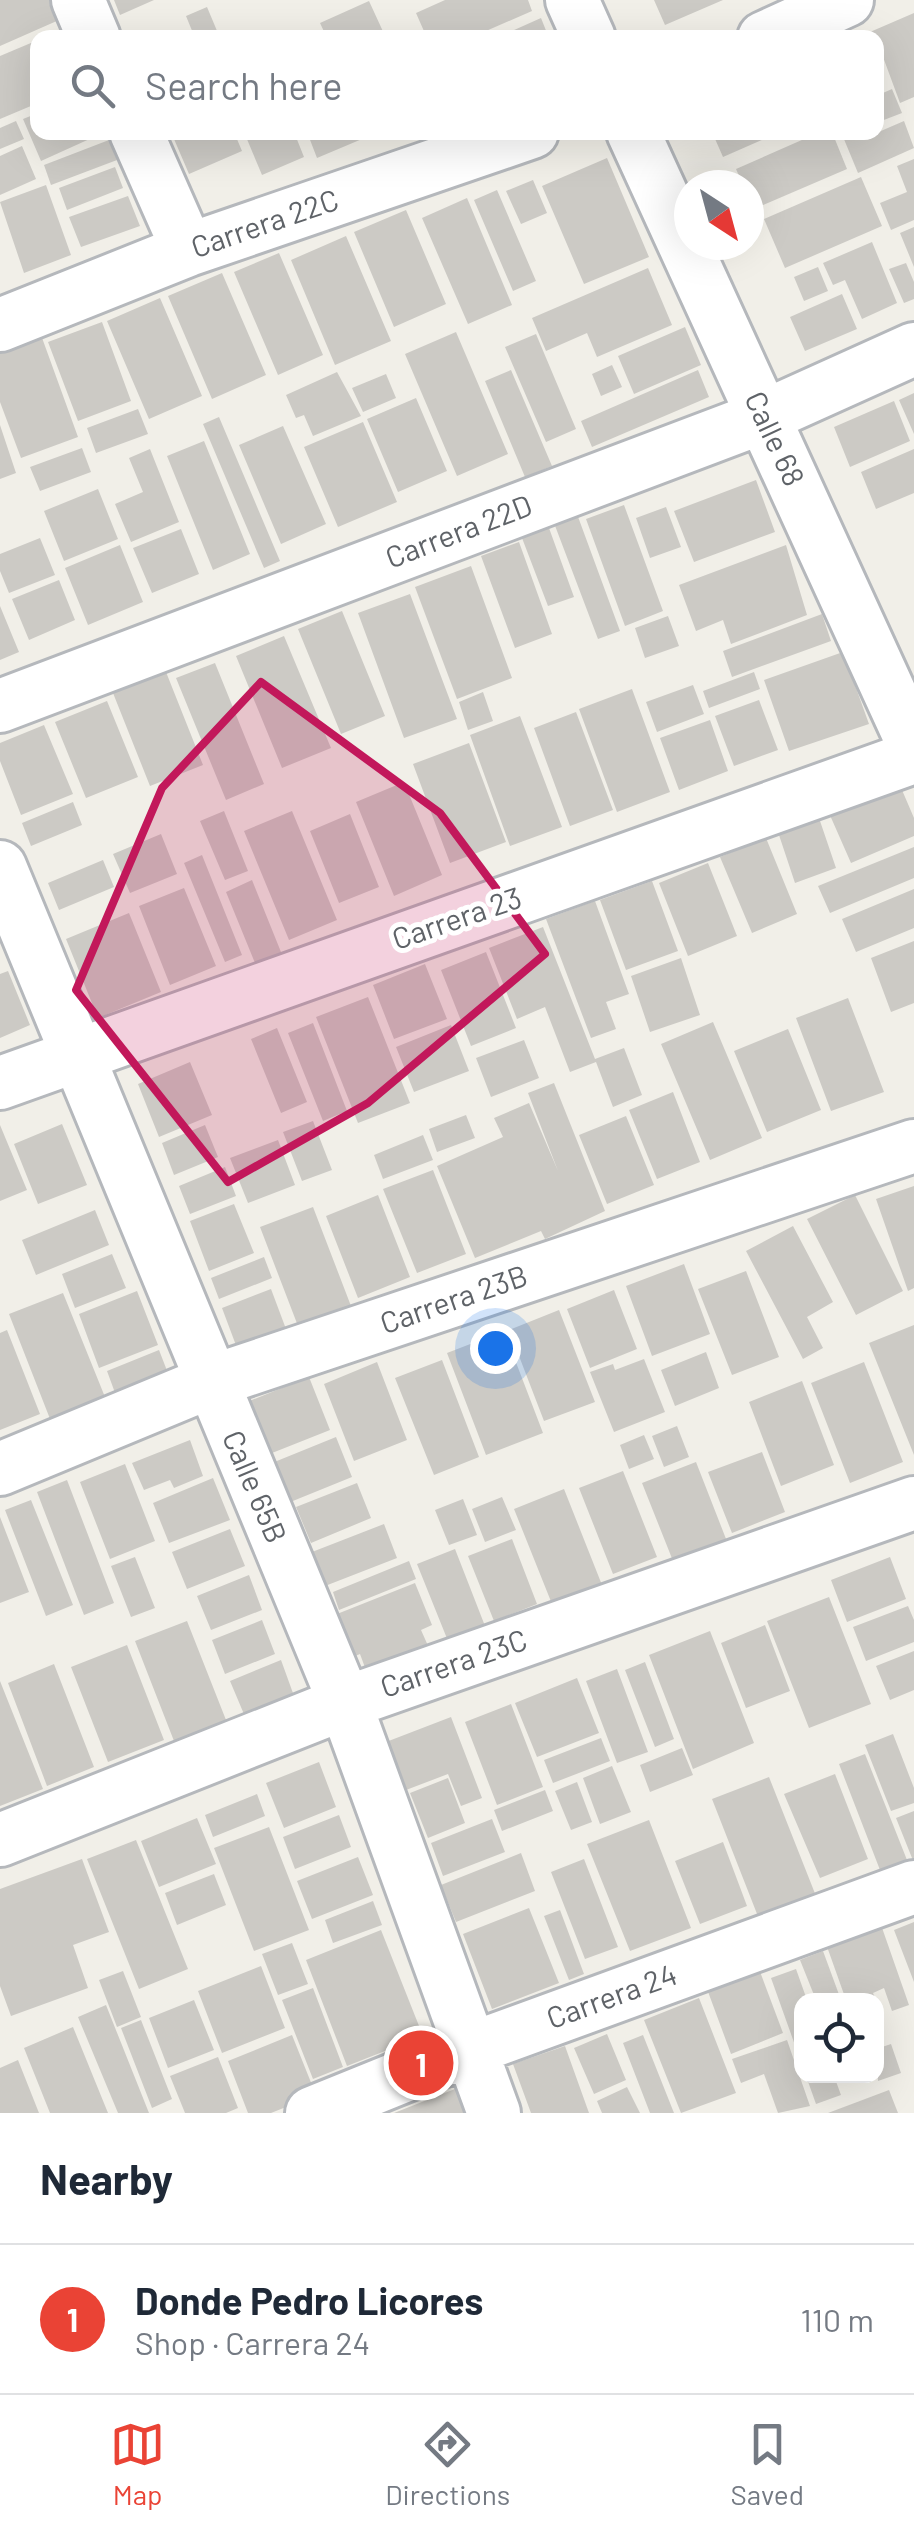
<!DOCTYPE html>
<meta charset="utf-8">
<style>
body{margin:0;font-family:Barlow,sans-serif;background:#f2f2f3;color:#1f2937}
.controls{position:absolute;right:30px;bottom:30px;display:grid;overflow:hidden;border-radius:20px;box-shadow:0 10px 40px #0002}
.controls button{width:90px;height:90px;display:grid;place-items:center;padding:0;border:0;border-bottom:2px solid #e0e1e3;background:#fff;color:#1f2937;font:50px sans-serif}
.compass{position:absolute;left:674px;top:170px;width:90px;height:90px;border-radius:50%;background:#fff;box-shadow:0 10px 40px #0002;rotate:144deg}
.you{position:absolute;left:495px;top:1348px;width:35px;height:35px;margin:-25px;border:8px solid #fff;border-radius:50%;background:#1a73e8;box-shadow:0 0 0 15px #1a73e833}
.badge{display:grid;place-items:center;width:65px;height:65px;border-radius:50%;background:#ea4335;color:#fff;font-size:32px;font-weight:700}
.pin{position:absolute;translate:-50% -50%;border:5px solid #fff;box-shadow:0 2px 10px #0006}
.list{margin:0;padding:0;list-style:none}
h2{display:flex;justify-content:space-between;align-items:center;height:130px;margin:0;padding:0 40px;font-size:42px}
h2 small{font-size:32px;font-weight:400;color:#747a83}
.list li{display:grid;grid-template-columns:65px 1fr auto;gap:30px;align-items:center;box-sizing:border-box;height:150px;padding:0 40px;border-top:2px solid #e0e1e3}
.list b{display:block;font-size:38px;white-space:nowrap}
.list p{margin:0;font-size:32px;white-space:nowrap;color:#747a83}
.list em{font-size:32px;font-style:normal;color:#747a83}
.icon{flex:none;width:55px;height:55px;fill:none;stroke:currentColor;stroke-width:2;stroke-linecap:round;stroke-linejoin:round}
.map{position:relative;flex:none;width:914px;height:2113px;overflow:hidden}
.search{position:absolute;background:#fff;box-shadow:0 10px 40px #0002;left:30px;right:30px;top:30px;height:110px;display:flex;align-items:center;gap:25px;box-sizing:border-box;padding:0 35px;border-radius:20px;color:#747a83;font-size:38px}
.sheet{height:280px;background:#fff}
nav{display:flex;justify-content:space-around;align-items:center;box-sizing:border-box;height:140px;border-top:2px solid #e0e1e3;background:#fff;font-size:28px;color:#747a83}
nav a{display:grid;justify-items:center;gap:5px}
nav .on{color:#ea4335}
.map>svg:first-child{display:block}
.building{fill:#cccac5}
.lines{fill:none;stroke-linecap:round;stroke-linejoin:round}
.minor-casing{stroke:#b5b8bc;stroke-width:58}
.minor{stroke:#fff;stroke-width:52}
.marked{fill:#c2185b;fill-opacity:0.2;stroke:#c2185b;stroke-width:8;stroke-linejoin:round}
.labels{text-anchor:middle;stroke-width:10;stroke-linejoin:round;paint-order:stroke}
.street-label{font-size:30px;fill:#5f6368;stroke:#fff}
</style>
<div class="map">
<svg width="914" height="2113" viewBox="0 0 914 2113">
<rect width="100%" height="100%" fill="#f1efe8"/>
<path class="building" d="M0,0H51L59,20L0,46Z
M114,0H154L120,15Z
M445,0H528L532,11L470,38H427L416,13Z
M654,0H723L665,25Z
M369,1L386,38H327L320,23Z
M207,7L220,38H195L186,16Z
M914,13V97L900,103L876,38L870,32Z
M541,18L549,38H496Z
M38,40V103L0,119V56Z
M892,89L902,113L876,123V96Z
M38,113V132H105L41,161L23,119Z
M16,121L24,139L0,149V128Z
M904,121L914,148L858,173L841,132H865L867,137Z
M171,132H234L242,151L189,174Z
M244,132H294L304,157L262,175Z
M307,132H359L362,139L317,158Z
M712,132H780L723,157Z
M820,132H832L847,169L754,209L749,185H743L736,169Z
M109,140L117,160L51,185L44,165Z
M22,146L36,179L0,195V156Z
M607,158L649,257L584,284L542,186Z
M914,159V220L891,230L880,203L907,192L897,166Z
M115,167L123,188L67,210L59,188Z
M861,177L882,226L785,268L764,219Z
M533,180L547,213L521,224L506,191Z
M46,185L71,255L24,273L0,202Z
M497,190L536,281L513,291L474,200Z
M128,196L140,226L81,247L69,217Z
M467,198L512,305L468,324L422,218Z
M406,210L446,304L394,327L354,232Z
M914,227V267L900,233Z
M346,236L391,341L335,365L291,260Z
M872,242L897,303L862,319L845,280L833,285L823,263Z
M279,253L323,355L278,375L234,272Z
M906,263L914,282V299L904,303L889,269Z
M818,267L828,291L804,301L794,277Z
M648,268L672,325L597,357L587,333L546,351L532,318Z
M222,273L266,375L212,399L168,296Z
M842,294L857,329L805,351L790,317Z
M160,298L202,396L149,419L107,321Z
M102,322L131,401L78,421L48,342Z
M685,327L701,365L634,394L618,356Z
M456,332L508,454L457,476L405,354Z
M536,334L576,429L546,442L505,347Z
M41,335L78,437L21,458L0,402V350Z
M612,365L622,387L601,396L592,374Z
M511,370L552,466L525,477L485,381Z
M698,370L709,397L592,447L581,421Z
M337,372L361,416L313,436L304,415L296,418L286,395Z
M386,374L396,398L363,412L352,388Z
M914,393V434L899,400Z
M416,398L447,471L398,492L367,419Z
M894,401L910,441L850,467L834,427Z
M138,409L148,434L96,453L87,428Z
M219,417L280,561L264,568L203,424Z
M363,422L397,502L338,527L304,447Z
M0,425L16,473L0,479Z
M283,426L326,524L281,544L239,445Z
M204,441L250,554L213,570L167,456Z
M82,448L91,472L40,491L30,467Z
M150,449L179,522L131,542L115,504L143,492L129,458Z
M914,449V493L876,509L861,472Z
M756,480L775,532L694,562L674,511Z
M98,489L118,539L64,561L44,511Z
M624,505L663,611L625,626L586,519Z
M666,507L681,547L650,558L636,518Z
M577,514L620,631L598,639L554,523Z
M549,528L574,597L548,606L522,538Z
M181,529L199,574L152,593L133,548Z
M40,538L55,575L9,593L0,571V554Z
M519,542L552,634L515,648L481,556Z
M120,545L143,602L88,625L65,568Z
M786,545L807,615L731,644L723,620L696,631L679,585Z
M471,566L512,678L457,699L415,587Z
M59,580L75,620L29,640L12,599Z
M410,594L457,719L404,738L358,613Z
M0,606L19,652L0,660Z
M342,611L385,716L341,734L298,629Z
M822,614L831,641L732,677L723,651Z
M668,616L679,646L645,658L635,628Z
M284,636L331,748L282,768L236,656Z
M843,652L869,724L789,751L764,680Z
M215,663L264,784L226,800L176,678Z
M166,672L203,765L150,786L113,693Z
M754,672L760,689L709,708L703,691Z
M693,685L704,714L657,732L646,702Z
M632,689L670,792L617,812L579,709Z
M483,692L493,721L468,730L459,702Z
M759,700L778,750L734,766L715,716Z
M107,701L138,777L86,798L55,722Z
M576,712L613,810L570,826L534,728Z
M520,716L562,827L510,846L470,735Z
M710,720L728,771L679,790L660,738Z
M44,725L73,794L21,815L0,761V743Z
M469,743L506,842L450,863L413,764Z
M404,782L442,875L394,896L356,802Z
M899,783L914,818V836L851,863L829,813Z
M73,802L82,825L31,846L22,823Z
M224,811L248,871L225,880L200,821Z
M292,811L337,920L289,940L244,831Z
M350,814L379,887L339,903L310,831Z
M819,818L836,868L795,883L778,832Z
M161,834L177,874L130,893L113,854Z
M766,838L797,914L752,933L720,857Z
M914,847V878L830,913L818,886Z
M202,855L242,955L225,962L184,863Z
M103,860L114,887L59,910L48,883Z
M708,863L737,936L688,956L659,883Z
M252,880L283,957L257,968L226,892Z
M652,881L678,951L626,970L600,900Z
M184,888L216,966L170,985L139,906Z
M914,889V928L856,952L842,919Z
M595,901L629,994L606,1002L616,1029L591,1038L546,919Z
M129,913L161,992L98,1018L66,939Z
M543,927L595,1059L624,1048L642,1095L613,1107L596,1062L570,1072L545,1007L517,1019L489,948Z
M914,941V1003L891,1012L871,958Z
M486,952L516,1028L471,1046L441,970Z
M681,958L700,1015L650,1032L631,976Z
M425,964L447,1019L394,1039L373,985Z
M8,971L30,1025L0,1038V974Z
M368,997L410,1103L358,1123L316,1017Z
M848,998L884,1092L831,1111L796,1018Z
M713,1022L762,1138L710,1160L661,1044Z
M313,1023L347,1111L323,1121L288,1033Z
M451,1025L469,1071L414,1092L396,1047Z
M277,1028L307,1102L281,1113L251,1039Z
M788,1029L821,1110L767,1132L734,1051Z
M524,1040L539,1078L491,1097L476,1058Z
M190,1062L212,1115L159,1137L138,1084Z
M554,1083L605,1211L545,1239L541,1231L475,1258L437,1166L503,1137L494,1118L529,1103L558,1171L528,1093Z
M673,1092L700,1162L657,1179L629,1110Z
M466,1115L475,1138L437,1152L429,1129Z
M626,1116L654,1185L607,1204L579,1135Z
M313,1121L332,1170L302,1181L283,1132Z
M62,1124L87,1185L38,1204L14,1144Z
M0,1125L27,1190L0,1201Z
M205,1125L218,1157L174,1175L162,1143Z
M423,1135L433,1160L383,1179L374,1155Z
M278,1140L295,1185L248,1203L230,1158Z
M225,1167L236,1196L190,1214L179,1186Z
M433,1170L466,1254L417,1273L383,1189Z
M914,1186V1288L908,1291L876,1199Z
M378,1195L410,1277L358,1298L326,1216Z
M855,1195L903,1291L856,1315L807,1219Z
M234,1204L254,1253L209,1271L190,1221Z
M313,1207L351,1306L298,1326L260,1227Z
M95,1210L109,1245L36,1275L22,1240Z
M793,1226L833,1302L807,1317L823,1348L803,1359L746,1251Z
M112,1254L126,1288L75,1308L62,1274Z
M264,1257L272,1278L219,1299L211,1278Z
M684,1264L710,1334L652,1356L626,1286Z
M746,1271L779,1357L732,1375L698,1289Z
M271,1289L286,1329L237,1348L222,1308Z
M614,1290L637,1349L590,1368L567,1309Z
M137,1291L158,1345L99,1368L79,1314Z
M63,1293L107,1402L52,1424L9,1314Z
M559,1310L595,1402L544,1421L509,1330Z
M914,1325V1455L869,1343Z
M7,1330L40,1414L0,1430V1333Z
M504,1331L543,1433L486,1455L447,1353Z
M159,1350L171,1381L118,1401L107,1371Z
M706,1352L719,1388L675,1406L661,1370Z
M644,1359L665,1412L614,1432L590,1372L613,1364L615,1370Z
M442,1360L479,1457L434,1475L395,1378Z
M377,1362L407,1440L354,1461L324,1384Z
M864,1362L903,1462L850,1483L811,1383Z
M309,1377L330,1430L267,1455L247,1402Z
M802,1381L834,1465L781,1486L749,1402Z
M677,1426L689,1457L664,1467L652,1436Z
M644,1435L654,1459L629,1469L620,1445Z
M336,1437L352,1477L283,1505L267,1465Z
M190,1440L203,1476L174,1488L170,1480L144,1490L132,1463Z
M762,1452L785,1512L732,1533L708,1472Z
M696,1462L728,1544L675,1566L642,1483Z
M125,1464L155,1541L110,1559L80,1482Z
M623,1471L657,1557L613,1574L579,1488Z
M213,1478L230,1520L169,1543L153,1503Z
M67,1480L114,1603L84,1615L37,1492Z
M357,1483L371,1518L311,1543L296,1507Z
M564,1489L602,1585L552,1604L514,1509Z
M502,1497L516,1530L485,1542L472,1509Z
M463,1499L477,1535L449,1545L435,1510Z
M31,1500L73,1605L46,1616L5,1510Z
M0,1517L29,1592L0,1603Z
M384,1524L397,1558L325,1586L312,1552Z
M230,1529L245,1566L187,1589L172,1552Z
M512,1539L537,1604L494,1621L468,1556Z
M455,1549L485,1626L448,1641L417,1564Z
M135,1557L155,1608L131,1617L111,1566Z
M890,1557L906,1599L847,1622L831,1580Z
M409,1561L416,1579L339,1610L333,1592Z
M249,1575L262,1610L211,1630L197,1596Z
M415,1583L432,1625L421,1630L429,1648L367,1673L360,1654L353,1657L337,1614Z
M829,1597L871,1704L809,1728L767,1621Z
M908,1606L914,1620V1642L866,1661L853,1627Z
M262,1620L275,1654L225,1674L212,1640Z
M187,1621L226,1720L174,1741L135,1641Z
M765,1625L790,1691L746,1708L721,1643Z
M710,1631L754,1743L693,1769L649,1655Z
M127,1645L164,1740L108,1762L71,1667Z
M914,1651V1690L890,1700L876,1666Z
M281,1660L298,1707L249,1726L230,1681Z
M645,1662L674,1739L655,1747L625,1670Z
M54,1664L94,1767L47,1786L8,1683Z
M617,1669L648,1752L617,1763L586,1681Z
M577,1678L599,1733L537,1757L515,1703Z
M0,1681L43,1789L0,1806Z
M511,1704L543,1787L497,1805L465,1722Z
M451,1717L482,1798L461,1806L448,1774L406,1790L386,1742Z
M893,1734L914,1788V1803L891,1811L865,1745Z
M601,1738L610,1761L553,1783L544,1760Z
M682,1748L693,1775L650,1792L640,1765Z
M865,1754L907,1860L880,1870L839,1764Z
M319,1762L336,1807L284,1828L266,1783Z
M612,1766L631,1812L600,1824L583,1778Z
M835,1774L868,1859L820,1878L784,1794Z
M769,1777L816,1896L759,1919L712,1799Z
M448,1778L465,1823L428,1838L410,1793Z
M577,1782L592,1822L571,1830L555,1791Z
M545,1790L553,1811L502,1831L494,1810Z
M257,1794L265,1816L213,1837L205,1815Z
M914,1811V1863L896,1818Z
M339,1815L351,1847L295,1869L283,1837Z
M197,1818L216,1864L159,1887L141,1841Z
M492,1819L505,1852L443,1876L431,1843Z
M649,1820L691,1928L630,1951L587,1844Z
M269,1827L309,1930L254,1951L214,1848Z
M136,1840L188,1969L139,1989L87,1859Z
M723,1842L747,1906L700,1924L675,1861Z
M521,1853L535,1891L456,1922L441,1885Z
M358,1857L373,1895L312,1919L297,1881Z
M82,1859L109,1932L73,1945L88,1988L11,2016L0,1986V1889Z
M584,1859L618,1947L585,1959L551,1872Z
M214,1874L226,1905L177,1925L165,1893Z
M373,1901L382,1925L333,1943L325,1920Z
M529,1908L559,1983L492,2009L463,1934Z
M560,1910L584,1974L569,1980L544,1916Z
M880,1922L909,2005L892,2011L884,1988L873,1993L876,2000H846L825,1941Z
M914,1922V1982L894,1930Z
M381,1930L423,2036L347,2066L306,1960Z
M292,1943L308,1984L278,1995L262,1954Z
M823,1951L841,2000H816L800,1960Z
M261,1966L285,2028L222,2053L198,1991Z
M759,1969L783,2033L731,2054L707,1989Z
M796,1969L807,2000H802L801,2062L771,1978Z
M123,1971L141,2017L117,2027L99,1980Z
M313,1988L343,2067L313,2079L282,2000Z
M699,1998L736,2093L681,2113L644,2020Z
M194,2000L214,2050L168,2068L149,2018Z
M106,2005L149,2113H118L78,2017Z
M141,2020L172,2099L152,2108L121,2028Z
M73,2027L108,2113H50L24,2048Z
M607,2034L626,2080L594,2094L574,2048Z
M292,2035L316,2095L271,2113H248L228,2061Z
M643,2035L674,2113H650L623,2043Z
M787,2040L810,2106L778,2113L764,2074L741,2083L732,2059Z
M891,2044L901,2073L878,2081L876,2049Z
M565,2046L589,2113H531L513,2064Z
M218,2057L238,2108L226,2113H185L170,2076Z
M18,2060L39,2113H0V2068Z
M806,2076H834L841,2095L816,2104Z
M460,2087L470,2113H394Z
M627,2087L640,2113H602L597,2101Z
M889,2090L898,2113H828Z"/>
<g class="lines">
<defs>
<path id="minor" d="M78,0L94,38
M572,0L589,38
M764,38L847,0
M136,132L188,250
M633,132L914,746
M0,325L188,250L532,132
M0,706L763,417L914,349
M0,867L345,1703L494,2113
M0,1083L914,757
M0,1469L210,1382L914,1146
M0,1840L345,1703L914,1503
M312,2113L468,2050L914,1887"/>
</defs>
<use href="#minor" class="minor-casing"/>
<use href="#minor" class="minor"/>
</g>
<path class="marked" d="M261,682L440,813L545,954L368,1103L228,1182L76,990L162,788Z"/>
<g class="labels">
<g class="street-label">
<text transform="translate(265 224) rotate(-19)" y="10">Carrera 22C</text>
<text transform="translate(774 439) rotate(65)" y="10">Calle 68</text>
<text transform="translate(459 532) rotate(-21)" y="10">Carrera 22D</text>
<text transform="translate(457 919) rotate(-19)" y="10">Carrera 23</text>
<text transform="translate(454 1300) rotate(-19)" y="10">Carrera 23B</text>
<text transform="translate(254 1487) rotate(67)" y="10">Calle 65B</text>
<text transform="translate(454 1664) rotate(-19)" y="10">Carrera 23C</text>
<text transform="translate(612 1997) rotate(-20)" y="10">Carrera 24</text>
</g>
</g>
</svg>
<div class="controls">
<button><svg class="icon" aria-label="locate" viewBox="0 0 24 24"><circle cx="12" cy="12" r="6"/><path d="M12 2v4M12 18v4M2 12h4M18 12h4"/></svg></button>
</div>
<svg class="compass" viewBox="-18 -18 36 36"><path d="M0-13l5 13h-10z" fill="#e53935"/><path d="M0 13l5-13h-10z" fill="#747a83"/></svg>
<div class="you"></div>
<div class="pin badge" style="left:421px;top:2063px">1</div>
<div class="search"><svg class="icon" aria-label="search" viewBox="0 0 24 24"><circle cx="10" cy="10" r="6"/><path d="M15 15l6 6"/></svg>Search here</div>
</div>
<section class="sheet">
<h2>Nearby<small></small></h2>
<ul class="list">
<li><span class="badge">1</span><div><b>Donde Pedro Licores</b><p>Shop · Carrera 24</p></div><em>110 m</em></li>
</ul>
</section>
<nav>
<a class="on"><svg class="icon" aria-label="map" viewBox="0 0 24 24"><path d="M3 6l6-2 6 2 6-2v14l-6 2-6-2-6 2zM9 4v14M15 6v14"/></svg>Map</a>
<a><svg class="icon" aria-label="directions" viewBox="0 0 24 24"><path d="M12 3l9 9-9 9-9-9zM9 14v-3h6M13 9l2 2-2 2"/></svg>Directions</a>
<a><svg class="icon" aria-label="saved" viewBox="0 0 24 24"><path d="M7 4h10v16l-5-4-5 4z"/></svg>Saved</a>
</nav>
